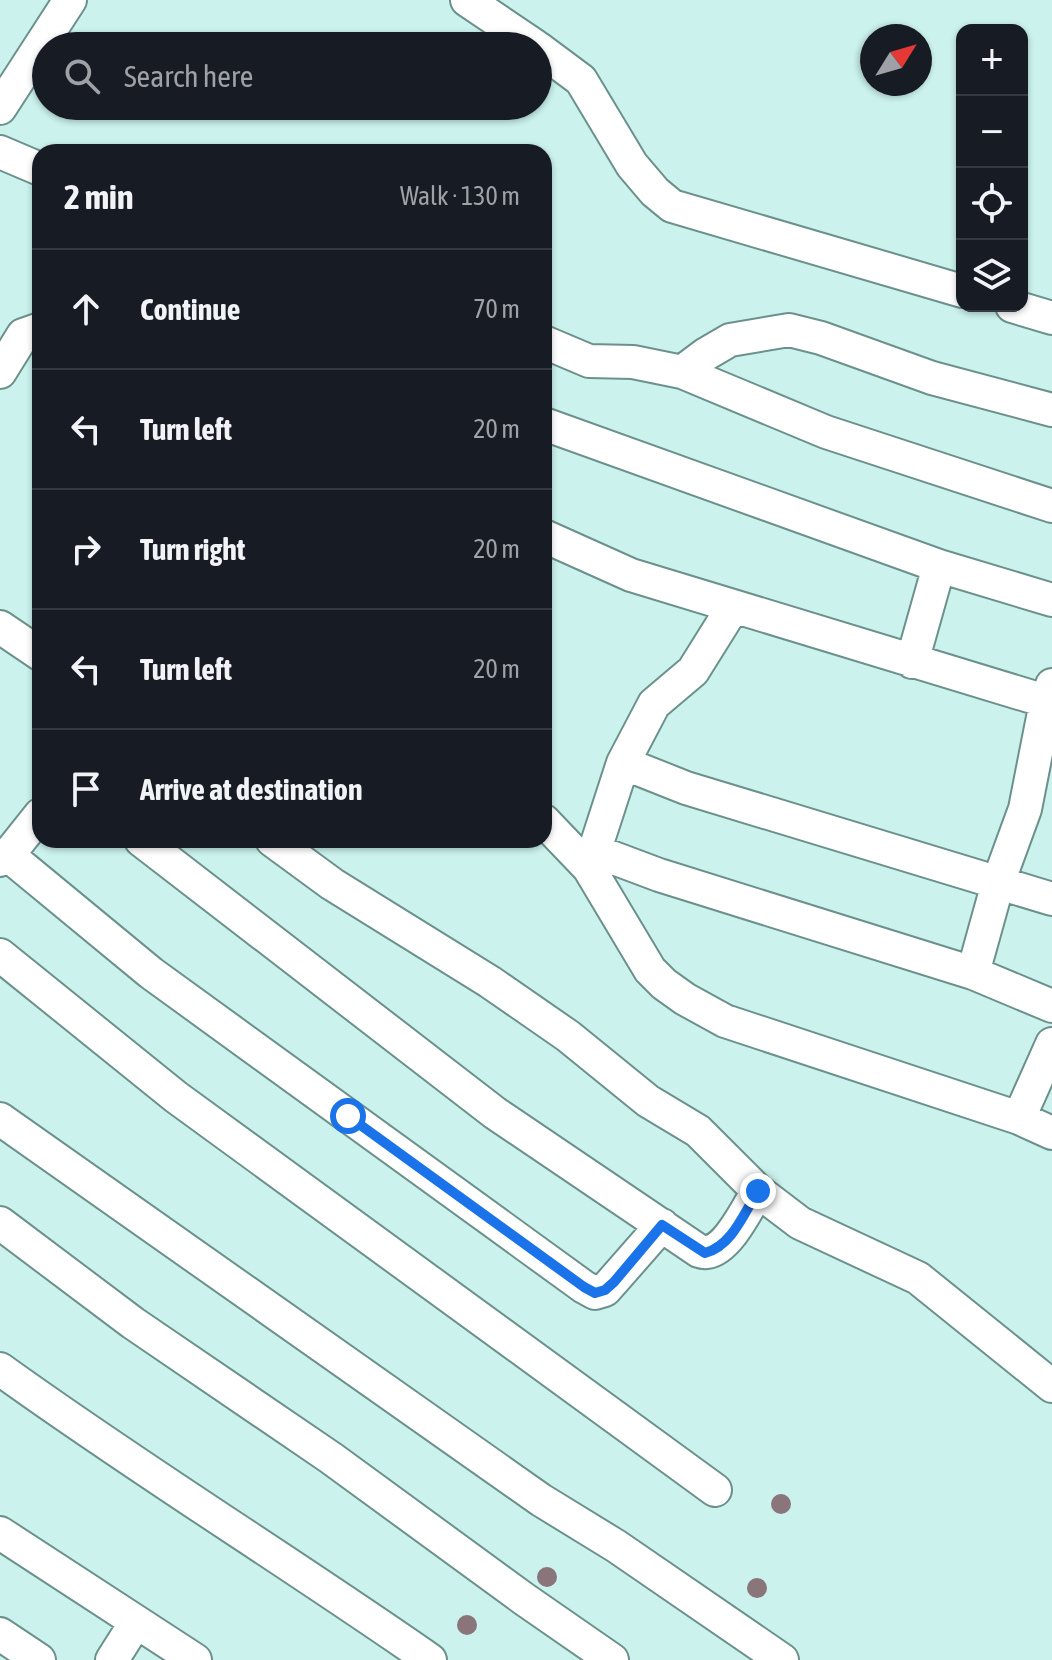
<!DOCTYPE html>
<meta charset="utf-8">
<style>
body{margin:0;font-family:"Asap Condensed",sans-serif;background:#242831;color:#f1f3f6}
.controls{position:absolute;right:24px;top:24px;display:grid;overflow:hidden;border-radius:16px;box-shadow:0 2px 6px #0004}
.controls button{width:72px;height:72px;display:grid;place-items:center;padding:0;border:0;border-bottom:2px solid #363941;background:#171b24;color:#f1f3f6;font:40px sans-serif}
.compass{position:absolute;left:860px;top:24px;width:72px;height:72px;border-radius:50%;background:#171b24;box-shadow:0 2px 6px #0004;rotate:53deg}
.stop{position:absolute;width:24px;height:24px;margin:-18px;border:6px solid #1a73e8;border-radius:50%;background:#fff}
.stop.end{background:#1a73e8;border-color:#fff;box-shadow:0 2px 8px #0008}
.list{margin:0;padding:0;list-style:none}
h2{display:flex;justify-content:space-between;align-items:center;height:104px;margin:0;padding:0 32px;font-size:34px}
h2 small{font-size:26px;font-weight:400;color:#9ea1a6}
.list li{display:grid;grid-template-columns:52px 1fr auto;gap:24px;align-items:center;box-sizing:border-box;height:120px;padding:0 32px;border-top:2px solid #363941}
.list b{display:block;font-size:30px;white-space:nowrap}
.list em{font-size:26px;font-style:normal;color:#9ea1a6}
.icon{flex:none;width:44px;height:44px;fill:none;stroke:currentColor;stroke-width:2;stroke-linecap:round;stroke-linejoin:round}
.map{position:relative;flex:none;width:1052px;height:1660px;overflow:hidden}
.search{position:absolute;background:#171b24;box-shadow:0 2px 6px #0004;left:32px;top:32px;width:520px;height:88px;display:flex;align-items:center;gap:20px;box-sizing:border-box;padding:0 28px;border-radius:44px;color:#9ea1a6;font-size:30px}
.panel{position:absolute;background:#171b24;box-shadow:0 2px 6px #0004;left:32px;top:144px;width:520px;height:704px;border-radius:24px}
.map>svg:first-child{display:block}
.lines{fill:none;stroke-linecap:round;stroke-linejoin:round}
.minor-casing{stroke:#6c918c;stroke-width:36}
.minor{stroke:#fff;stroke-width:32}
.tree{fill:#8a757a}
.route{stroke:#1a73e8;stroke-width:10}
</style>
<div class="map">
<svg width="1052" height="1660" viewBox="0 0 1052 1660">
<rect width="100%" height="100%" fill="#cbf2ed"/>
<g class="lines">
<defs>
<path id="minor" d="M467,0L535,46
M538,48L581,80L632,165L655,192L672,206L962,291
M0,108L70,0
M0,152L40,169
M1012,306L1052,318
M544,342L589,361L633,362L682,372L826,432L1052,506
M0,372L23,335L40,329
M682,372L706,354L730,340L789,330L821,338L932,378L1052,410
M544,424L939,566L1052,600
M544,536L631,575L1052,703
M0,627L40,654
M912,662L939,566
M623,763L654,704L693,671L733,607
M544,821L589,868L650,970L664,984L685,999L725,1021L1019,1118L1052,1133
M141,840L495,1113L699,1251C724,1260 747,1208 758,1191
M272,840L332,884L490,982L568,1036L648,1101L698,1131L758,1191L800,1223L918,1278L1052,1386
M595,851L659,875L973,973L1052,1006
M8,855L151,973L584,1287L595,1293L605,1290L662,1225
M0,860L8,855L40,815
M589,868L623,763L686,788L1052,899
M0,955L176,1097L715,1490
M973,973L998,883L1025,809L1046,702L1052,685
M1019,1118L1052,1044
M0,1119L541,1500L616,1546L782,1660
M0,1223L133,1323L331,1458L524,1599L612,1660
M0,1369C140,1470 288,1561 430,1660
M0,1533L195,1660
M0,1634L39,1660
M112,1660L136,1622"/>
</defs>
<use href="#minor" class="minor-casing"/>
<use href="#minor" class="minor"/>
</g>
<g class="tree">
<circle cx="781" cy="1504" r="10"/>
<circle cx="547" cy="1577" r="10"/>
<circle cx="757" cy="1588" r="10"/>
<circle cx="467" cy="1625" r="10"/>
</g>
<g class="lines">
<path class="route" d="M348,1116L584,1287L595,1293L605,1290L614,1282L662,1225L705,1253C732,1246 744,1213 758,1191"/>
</g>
</svg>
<div class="controls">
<button>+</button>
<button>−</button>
<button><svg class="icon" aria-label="locate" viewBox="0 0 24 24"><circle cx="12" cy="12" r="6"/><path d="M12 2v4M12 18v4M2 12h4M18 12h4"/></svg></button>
<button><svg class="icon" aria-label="layers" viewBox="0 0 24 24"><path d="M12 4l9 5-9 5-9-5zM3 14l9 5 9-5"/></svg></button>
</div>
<svg class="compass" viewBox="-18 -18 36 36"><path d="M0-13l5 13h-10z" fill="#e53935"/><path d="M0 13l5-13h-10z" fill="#9ea1a6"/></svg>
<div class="stop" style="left:348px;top:1116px"></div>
<div class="stop end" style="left:758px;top:1191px"></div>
<div class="search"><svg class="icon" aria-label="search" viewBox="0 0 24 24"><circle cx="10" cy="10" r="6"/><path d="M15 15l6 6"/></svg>Search here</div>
<section class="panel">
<h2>2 min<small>Walk · 130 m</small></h2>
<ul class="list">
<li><svg class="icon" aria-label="ahead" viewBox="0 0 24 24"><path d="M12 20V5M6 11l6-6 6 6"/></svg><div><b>Continue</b></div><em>70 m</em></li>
<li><svg class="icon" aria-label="left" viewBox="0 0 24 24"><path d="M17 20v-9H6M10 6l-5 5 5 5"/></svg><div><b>Turn left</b></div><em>20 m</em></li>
<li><svg class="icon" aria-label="right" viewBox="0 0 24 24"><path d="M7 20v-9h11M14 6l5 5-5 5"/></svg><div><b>Turn right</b></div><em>20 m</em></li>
<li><svg class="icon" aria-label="left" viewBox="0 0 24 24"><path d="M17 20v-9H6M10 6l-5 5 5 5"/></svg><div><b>Turn left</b></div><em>20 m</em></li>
<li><svg class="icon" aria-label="arrive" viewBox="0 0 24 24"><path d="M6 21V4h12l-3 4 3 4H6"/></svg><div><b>Arrive at destination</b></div></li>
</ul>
</section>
</div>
